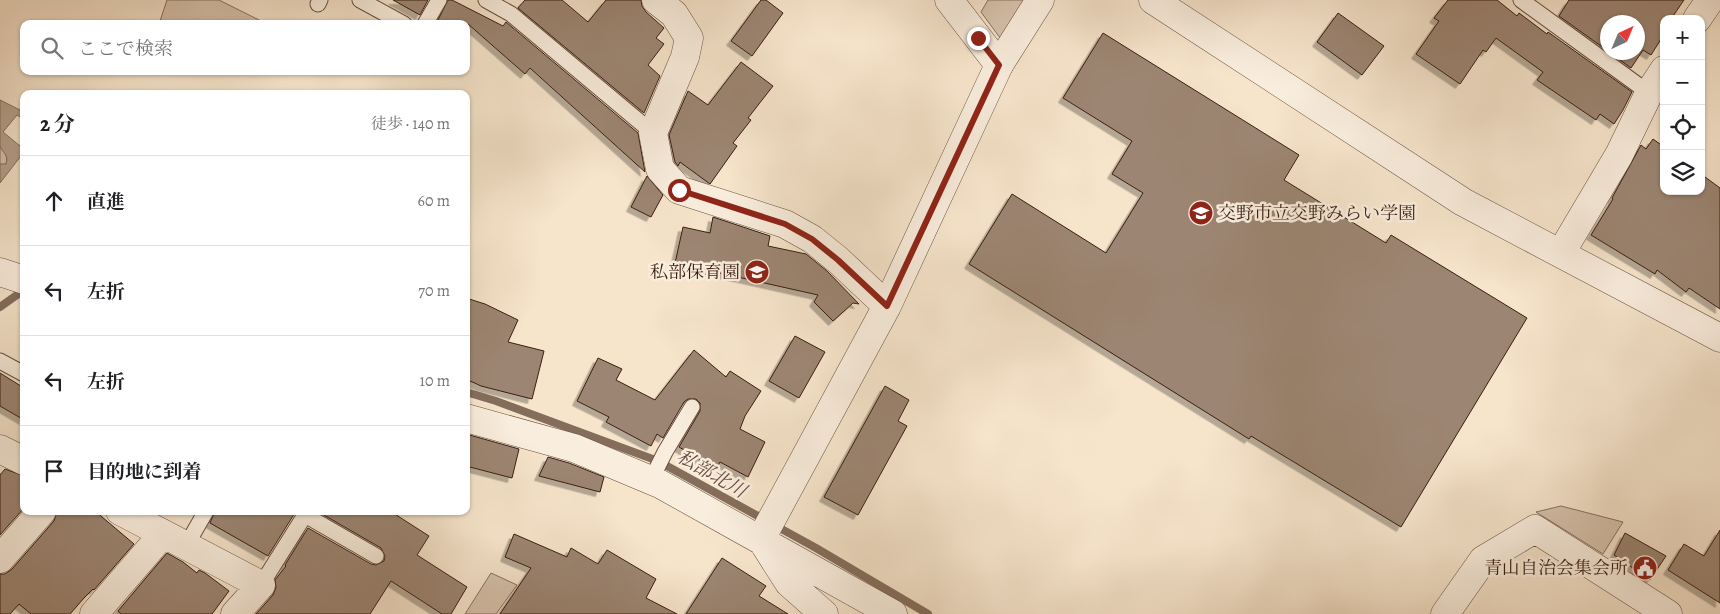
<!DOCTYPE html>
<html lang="ja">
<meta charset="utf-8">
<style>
body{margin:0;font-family:Alegreya,"Noto Serif JP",serif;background:#f2f2f2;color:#202124}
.controls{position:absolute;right:15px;top:15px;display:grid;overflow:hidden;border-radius:10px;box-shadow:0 1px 4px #0004}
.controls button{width:45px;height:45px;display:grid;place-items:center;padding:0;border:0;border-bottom:1px solid #e0e0e0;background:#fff;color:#202124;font:25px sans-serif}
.compass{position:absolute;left:1600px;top:15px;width:45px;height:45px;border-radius:50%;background:#fff;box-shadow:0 1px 4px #0004;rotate:44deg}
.stop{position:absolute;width:15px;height:15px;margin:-11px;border:4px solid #8f2418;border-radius:50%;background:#fff}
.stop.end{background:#8f2418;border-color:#fff;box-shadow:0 1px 5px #0008}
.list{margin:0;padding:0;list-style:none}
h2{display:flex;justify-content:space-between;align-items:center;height:65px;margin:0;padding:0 20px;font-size:21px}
h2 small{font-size:16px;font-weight:400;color:#757577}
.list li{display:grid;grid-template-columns:32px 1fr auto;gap:15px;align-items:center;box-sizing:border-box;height:90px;padding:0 20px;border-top:1px solid #e0e0e0}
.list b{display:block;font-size:19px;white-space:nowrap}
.list em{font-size:16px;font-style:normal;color:#757577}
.icon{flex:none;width:28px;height:28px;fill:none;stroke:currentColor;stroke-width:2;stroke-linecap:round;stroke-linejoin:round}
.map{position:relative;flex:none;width:1720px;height:614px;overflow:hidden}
.search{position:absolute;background:#fff;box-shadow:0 1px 4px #0004;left:20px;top:20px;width:450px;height:55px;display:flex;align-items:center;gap:12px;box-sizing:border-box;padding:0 18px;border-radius:10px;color:#757577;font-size:19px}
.panel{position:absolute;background:#fff;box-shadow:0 1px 4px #0004;left:20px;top:90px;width:450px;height:425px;border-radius:10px}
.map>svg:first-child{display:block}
.green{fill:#d6c2ab;stroke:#88705e}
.water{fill:#b6a18c;stroke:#846d5b}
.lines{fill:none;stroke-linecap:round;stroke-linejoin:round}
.stream{stroke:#846d5b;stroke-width:8}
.building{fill:#9c8572;stroke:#3a1e11;filter:url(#shadow)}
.service-casing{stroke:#695040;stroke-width:17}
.minor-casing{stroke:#695040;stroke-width:29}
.tertiary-casing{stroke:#695040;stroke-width:29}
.service{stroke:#f9eddd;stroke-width:15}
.minor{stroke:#f9eddd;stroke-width:28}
.tertiary{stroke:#f9eddd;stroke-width:28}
.route{stroke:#8f2418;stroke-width:6}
.labels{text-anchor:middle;stroke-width:5;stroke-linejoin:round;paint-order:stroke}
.poi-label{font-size:18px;fill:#3a1e11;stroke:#f9eddd;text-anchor:end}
.water-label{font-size:19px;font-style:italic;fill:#654c3c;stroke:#f9eddd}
</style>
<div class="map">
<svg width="1720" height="614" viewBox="0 0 1720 614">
<defs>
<filter id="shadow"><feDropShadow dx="-4.5" dy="4.5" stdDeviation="0" flood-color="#0004"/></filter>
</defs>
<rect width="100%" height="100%" fill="#f6e4cb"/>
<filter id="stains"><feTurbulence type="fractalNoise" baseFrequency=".004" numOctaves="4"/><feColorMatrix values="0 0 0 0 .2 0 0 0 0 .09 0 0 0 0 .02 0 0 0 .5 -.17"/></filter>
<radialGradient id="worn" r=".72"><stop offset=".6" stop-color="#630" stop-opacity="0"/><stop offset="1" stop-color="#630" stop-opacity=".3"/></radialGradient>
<path class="green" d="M167,0H219L263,22L262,24H159Z
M988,0H1028L1003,42L981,12Z
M0,146C5,152 8,156 6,164L3,165L0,164Z
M1561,506L1623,522L1603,554L1536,512Z
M491,573L517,585L496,614H465Z"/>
<path class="water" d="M0,100L24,112V119L17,115L3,132L20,146L24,142V152L0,183V164H6C9,154 3,154 0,146C0,138 0,110 0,100Z"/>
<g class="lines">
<path class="stream" d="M0,307L24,290
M466,392L496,401L658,461L816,548L928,614"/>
</g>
<path class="building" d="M393,0H428L420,15Z
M448,0H452L503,26L506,22L638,133L645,172L530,68L525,74L468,24H436Z
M525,0H562L588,22L606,0H641L642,6L646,12L664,28L656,38L664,44L648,65L660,76L644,113L518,8Z
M761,0H766L783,13L752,56L731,41Z
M1448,0H1497L1517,16L1519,13L1547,34L1548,32L1632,92L1623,110L1614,124L1600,114L1596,120L1537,80L1543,72L1496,38L1486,52L1483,50L1460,84L1416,54L1439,21L1434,18Z
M1569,0H1684L1671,19H1664V29L1660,34L1663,36L1651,55L1643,50L1631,68L1609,52H1638V22H1608V51L1559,16Z
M1338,13L1384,46L1362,75L1317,42Z
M1103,33L1299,155L1284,180L1386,243L1391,235L1527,318L1401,527L1251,436L1249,439L969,264L1012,194L1106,253L1143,193L1112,174L1132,141L1063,98Z
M741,62L773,86L748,118L751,120L733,143L737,146L710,184L680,162L678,166L675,162L669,135L688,91L708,105Z
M1653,139L1664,147V191H1701V174L1720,188V309L1689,288L1686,292L1657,270L1655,274L1591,235L1613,199L1612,198L1641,145L1646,149Z
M647,176L663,195L651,217L631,207Z
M713,217L770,236L768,246L806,254L827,271L859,304L853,303L833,321L814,302L818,295L675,263L683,227L710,233Z
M466,298L485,304L518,320L508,342L544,351L532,399L481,386L466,379Z
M795,336L825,352L799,398L769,381Z
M694,350L726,377L730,371L761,391L745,416L740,429L765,442L748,477L720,462L716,469L679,447L700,411V403L696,399H688L684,402L663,438L657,434L651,446L606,422L609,417L577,401L598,358L622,369L616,380L655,400Z
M0,373L24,388V420L0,406Z
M885,386L909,400L898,421L907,426L858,515L824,497Z
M466,434L519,449L512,478L466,466Z
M548,457L569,463L604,477L600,492L539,476Z
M5,469L24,476V508L0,535V475Z
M57,511H95L134,544L94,590L93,589L84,598L70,614H31L19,604L10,614H0V574H5L12,569L54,521Z
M215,511H296L268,556L210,523Z
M317,511H390L429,536L417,555L467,587L451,614H442L391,581L370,614H256L273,595L276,587L275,580L286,566L285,565L308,528L371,564L376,565L384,561L385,556L381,548Z
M1720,530V603L1668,570L1684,544L1704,556Z
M1625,533L1666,556L1650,580L1614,555Z
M514,534L567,557L571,548L598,564L607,550L656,579L646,598L677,614H500L531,568L505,557Z
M167,553L183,562L197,573L199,570L205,573L229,591L212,614H121L118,611Z
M722,558L766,586L759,596L788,614H686Z"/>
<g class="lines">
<defs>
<path id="service" d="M360,0L404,24
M486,0L511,14L653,133
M1521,0L1649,93
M318,4L320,0
M425,24L439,0
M0,361L24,374
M651,480L665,452L692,407
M186,546L206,511
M261,585L305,515L376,556"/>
<path id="minor" d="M656,0L674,14L689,38L685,57L653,133L660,169L679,190L785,224L812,239L838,260L887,306
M1697,19L1710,0
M1561,253L1619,155L1649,93L1664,70
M0,272L24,280
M466,418L574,448L660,484L893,614
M0,449L24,461
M120,511L261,585L235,614
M0,559L42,511
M94,614L163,534
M824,614L789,583L761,539L887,306L999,65
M1445,614L1483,560L1535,529L1668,614"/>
<path id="tertiary" d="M949,0L999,65L1040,0
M1153,0L1463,202L1720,338"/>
</defs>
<use href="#service" class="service-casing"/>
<use href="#minor" class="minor-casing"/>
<use href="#tertiary" class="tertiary-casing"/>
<use href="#service" class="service"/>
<use href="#minor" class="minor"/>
<use href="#tertiary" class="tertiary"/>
</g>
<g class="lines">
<path class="route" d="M679,190L785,224L812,239L838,260L887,306L999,65L978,38"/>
</g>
<defs>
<symbol id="school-disc" viewBox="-11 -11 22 22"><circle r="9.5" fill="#8f2418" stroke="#f9eddd"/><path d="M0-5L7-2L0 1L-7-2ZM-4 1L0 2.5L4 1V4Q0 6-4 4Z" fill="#fff"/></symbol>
<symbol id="civic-disc" viewBox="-11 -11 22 22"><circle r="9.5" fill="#8f2418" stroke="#f9eddd"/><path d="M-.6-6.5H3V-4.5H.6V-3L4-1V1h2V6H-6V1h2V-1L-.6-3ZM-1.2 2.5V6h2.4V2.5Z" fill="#fff"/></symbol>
</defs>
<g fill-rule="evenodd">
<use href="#school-disc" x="1187" y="199" width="28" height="28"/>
<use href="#school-disc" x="743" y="258" width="28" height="28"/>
<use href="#civic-disc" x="1631" y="554" width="28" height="28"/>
</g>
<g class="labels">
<g class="poi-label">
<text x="1218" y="219" text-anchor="start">交野市立交野みらい学園</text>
<text x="740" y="278">私部保育園</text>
<text x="1628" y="574">青山自治会集会所</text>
</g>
<g class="water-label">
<text transform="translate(712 473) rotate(30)" y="7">私部北川</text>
</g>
</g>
<rect width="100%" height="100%" filter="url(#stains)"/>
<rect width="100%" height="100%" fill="url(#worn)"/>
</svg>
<div class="controls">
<button>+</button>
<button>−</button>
<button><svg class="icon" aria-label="locate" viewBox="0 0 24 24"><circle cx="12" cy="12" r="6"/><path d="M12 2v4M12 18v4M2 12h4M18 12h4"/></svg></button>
<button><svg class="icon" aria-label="layers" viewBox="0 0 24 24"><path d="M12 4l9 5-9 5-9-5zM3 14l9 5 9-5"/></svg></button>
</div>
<svg class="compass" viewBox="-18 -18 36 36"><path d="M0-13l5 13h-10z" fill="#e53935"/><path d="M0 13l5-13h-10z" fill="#757577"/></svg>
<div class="stop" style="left:679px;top:190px"></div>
<div class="stop end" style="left:978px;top:38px"></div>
<div class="search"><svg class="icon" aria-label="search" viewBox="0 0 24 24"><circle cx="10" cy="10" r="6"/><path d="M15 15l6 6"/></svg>ここで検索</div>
<section class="panel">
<h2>2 分<small>徒歩 · 140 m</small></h2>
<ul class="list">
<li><svg class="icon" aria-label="ahead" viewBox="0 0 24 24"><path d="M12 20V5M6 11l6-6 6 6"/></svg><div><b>直進</b></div><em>60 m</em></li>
<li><svg class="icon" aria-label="left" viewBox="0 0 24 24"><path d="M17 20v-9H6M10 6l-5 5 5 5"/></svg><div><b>左折</b></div><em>70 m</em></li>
<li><svg class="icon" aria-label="left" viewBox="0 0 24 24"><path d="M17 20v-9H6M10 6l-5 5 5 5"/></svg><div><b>左折</b></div><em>10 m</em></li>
<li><svg class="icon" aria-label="arrive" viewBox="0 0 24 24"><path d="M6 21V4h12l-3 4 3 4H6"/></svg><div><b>目的地に到着</b></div></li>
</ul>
</section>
</div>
